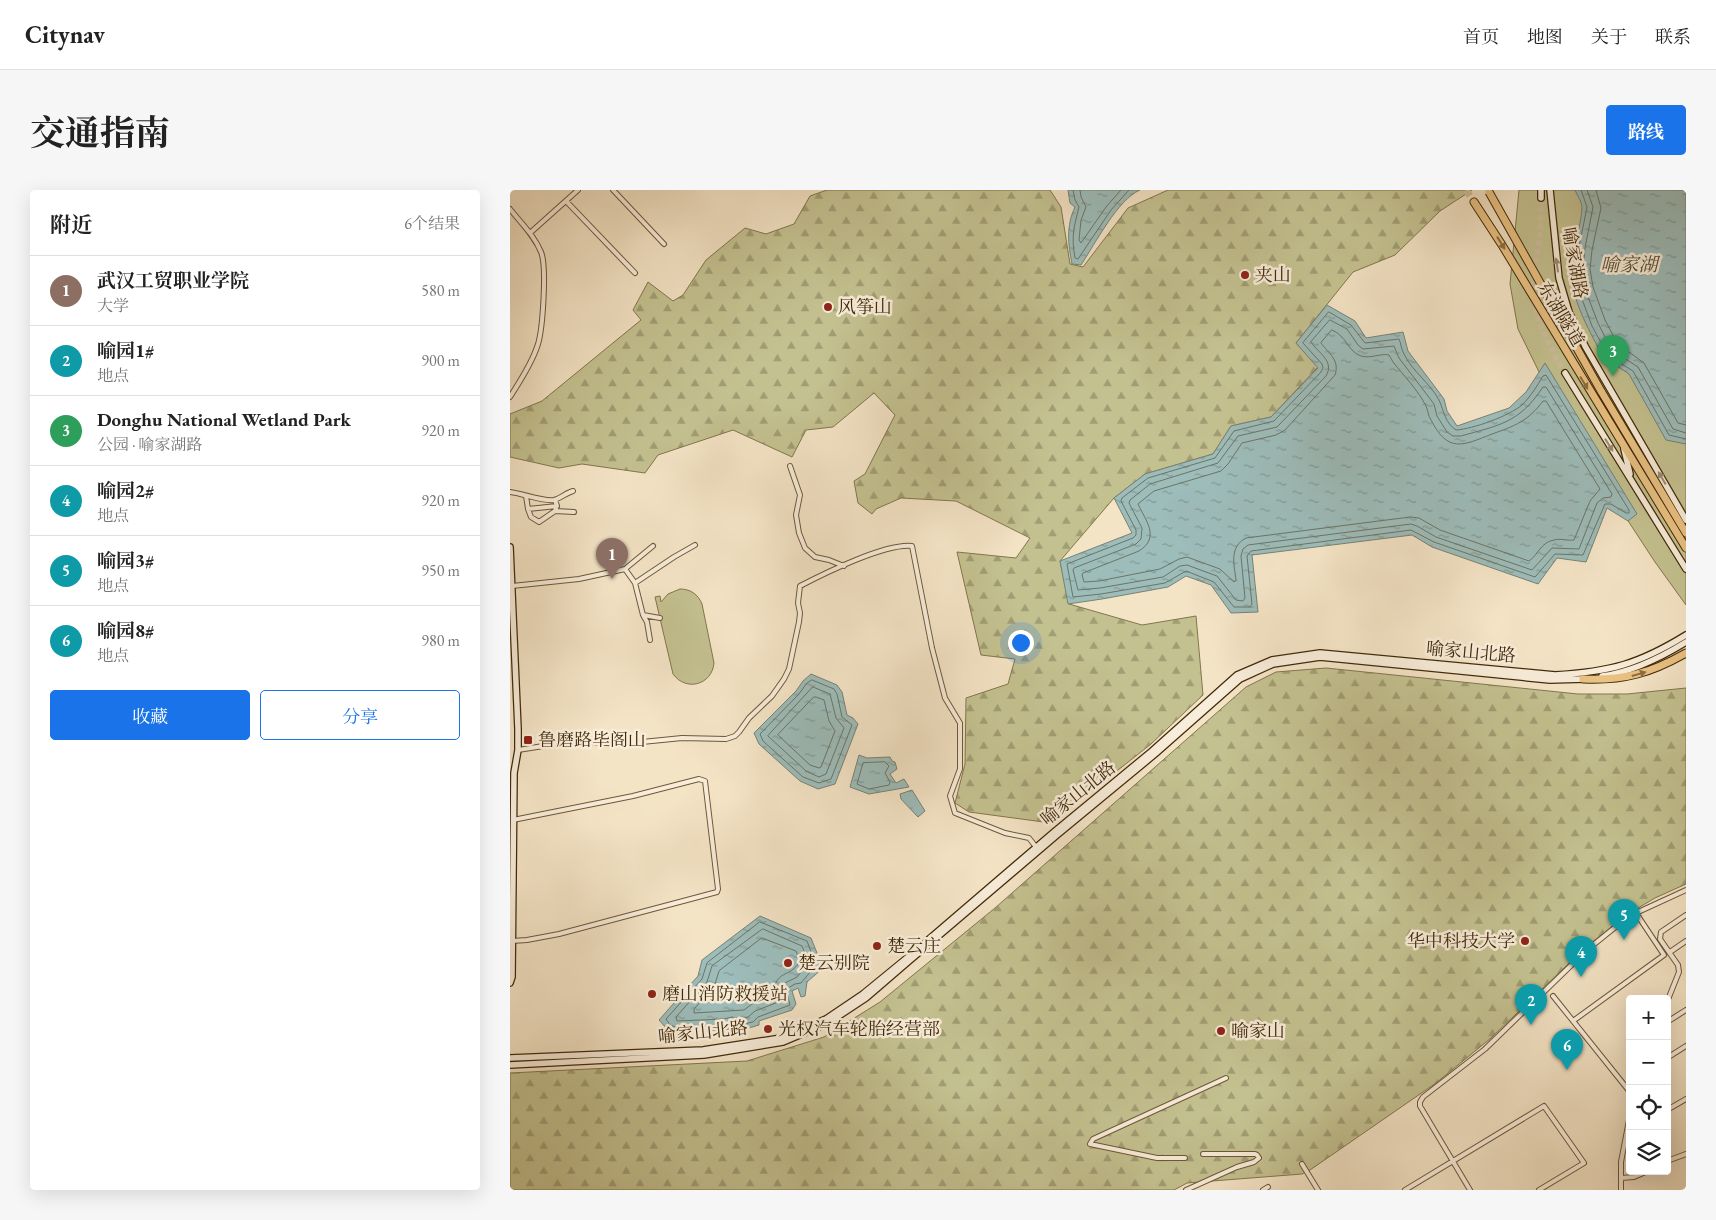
<!DOCTYPE html>
<html lang="zh">
<meta charset="utf-8">
<style>
body{margin:0;font-family:"EB Garamond","Noto Serif SC",serif;background:#f6f6f6;color:#222}
.controls{position:absolute;right:15px;bottom:15px;display:grid;overflow:hidden;border-radius:5px;box-shadow:0 5px 20px #0002}
.controls button{width:45px;height:45px;display:grid;place-items:center;padding:0;border:0;border-bottom:1px solid #e0e0e0;background:#fff;color:#222;font:25px sans-serif}
.you{position:absolute;left:510px;top:452px;width:18px;height:18px;margin:-12px;border:4px solid #fff;border-radius:50%;background:#1a73e8;box-shadow:0 0 0 8px #1a73e833}
.badge{display:grid;place-items:center;width:32px;height:32px;border-radius:50%;background:#1a73e8;color:#fff;font-size:16px;font-weight:700}
.pin{position:absolute;translate:-50% -41px;filter:drop-shadow(0 1px 2px #0008)}
.pin::after{content:'';position:absolute;top:26px;width:18px;height:15px;background:inherit;clip-path:polygon(0 0,100% 0,50% 100%)}
.list{margin:0;padding:0;list-style:none}
h2{display:flex;justify-content:space-between;align-items:center;height:65px;margin:0;padding:0 20px;font-size:21px}
h2 small{font-size:16px;font-weight:400;color:#767676}
.list li{display:grid;grid-template-columns:32px 1fr auto;gap:15px;align-items:center;box-sizing:border-box;height:70px;padding:0 20px;border-top:1px solid #e0e0e0}
.list b{display:block;font-size:19px;white-space:nowrap}
.list p{margin:0;font-size:16px;white-space:nowrap;color:#767676}
.list em{font-size:16px;font-style:normal;color:#767676}
.actions{display:flex;gap:10px;padding:15px 20px}
.actions a{flex:1;padding:11px 0;border:1px solid #1a73e8;border-radius:5px;text-align:center;font-size:18px;color:#1a73e8}
.actions .main{background:#1a73e8;color:#fff}
.icon{flex:none;width:28px;height:28px;fill:none;stroke:currentColor;stroke-width:2;stroke-linecap:round;stroke-linejoin:round}
.map{position:relative;flex:none;width:1176px;height:1000px;overflow:hidden;border-radius:5px}
header{display:flex;align-items:center;gap:30px;box-sizing:border-box;height:70px;padding:0 25px;background:#fff;border-bottom:1px solid #e0e0e0}
header strong{font-size:24px}
nav{display:flex;gap:28px;margin-inline-start:auto;font-size:18px}
.intro{display:flex;align-items:center;justify-content:space-between;box-sizing:border-box;height:120px;padding:0 30px}
h1{margin:0;font-size:35px}
.button{padding:12px 22px;border-radius:5px;background:#1a73e8;color:#fff;font-size:18px;font-weight:700}
main{display:flex;gap:30px;padding:0 30px}
aside{flex:1;background:#fff;border-radius:5px;box-shadow:0 5px 20px #0002}
.map>svg:first-child{display:block}
.forest{fill:url(#forest-firs);stroke:#82764d}
.park{fill:#c4c190;stroke:#82764d}
.water{fill:url(#water-ripples);stroke:#788274}
.lines{fill:none;stroke-linecap:round;stroke-linejoin:round}
.shore{stroke:#6f7462;stroke-width:1}
.secondary-tunnel{stroke:#d0bfa0;stroke-width:5.5;stroke-dasharray:5.5 3;stroke-linecap:butt}
.highway-tunnel{stroke:#d0bfa0;stroke-width:7;stroke-dasharray:7 3.5;stroke-linecap:butt}
.street-casing{stroke:#6e5839;stroke-width:6}
.secondary-casing{stroke:#412a0a;stroke-width:8}
.highway-casing{stroke:#412a0a;stroke-width:9}
.street{stroke:#f8edda;stroke-width:4}
.secondary{stroke:#f8edda;stroke-width:5.5}
.highway{stroke:#eac283;stroke-width:7}
.highway-bridge-casing{stroke:#412a0a;stroke-width:9;stroke-linecap:butt}
.highway-bridge{stroke:#eac283;stroke-width:7}
.oneway{fill:#8d6e40}
.oneway2{fill:#9c8c72}
.poi-dot{fill:#8f2418;stroke:#f8edda;stroke-width:2}
.labels{text-anchor:middle;stroke-width:5;stroke-linejoin:round;paint-order:stroke}
.street-label{font-size:18px;fill:#412a0a;stroke:#f8edda}
.poi-label{font-size:18px;fill:#412a0a;stroke:#f8edda;text-anchor:start}
.water-label{font-size:19px;font-style:italic;fill:#584f36;stroke:#f8edda}
</style>
<header>
<strong>Citynav</strong>
<nav><a>首页</a><a>地图</a><a>关于</a><a>联系</a></nav>
</header>
<div class="intro"><h1>交通指南</h1><a class="button">路线</a></div>
<main>
<aside>
<h2>附近<small>6个结果</small></h2>
<ul class="list">
<li><span class="badge" style="background:#8d6e63">1</span><div><b>武汉工贸职业学院</b><p>大学</p></div><em>580 m</em></li>
<li><span class="badge" style="background:#0f9aa8">2</span><div><b>喻园1#</b><p>地点</p></div><em>900 m</em></li>
<li><span class="badge" style="background:#2e9e5b">3</span><div><b>Donghu National Wetland Park</b><p>公园 · 喻家湖路</p></div><em>920 m</em></li>
<li><span class="badge" style="background:#0f9aa8">4</span><div><b>喻园2#</b><p>地点</p></div><em>920 m</em></li>
<li><span class="badge" style="background:#0f9aa8">5</span><div><b>喻园3#</b><p>地点</p></div><em>950 m</em></li>
<li><span class="badge" style="background:#0f9aa8">6</span><div><b>喻园8#</b><p>地点</p></div><em>980 m</em></li>
</ul>
<div class="actions"><a class="main">收藏</a><a>分享</a></div>
</aside>
<div class="map">
<svg width="1176" height="1000" viewBox="0 0 1176 1000">
<defs>
<pattern id="forest-firs" width="22" height="20" patternUnits="userSpaceOnUse" patternTransform="scale(1.25)"><rect width="22" height="20" fill="#c4c190"/><path d="M5 1l3.5 6h-7zM16 11l3.5 6h-7z" fill="#a19d74"/></pattern>
<pattern id="water-ripples" width="26" height="14" patternUnits="userSpaceOnUse" patternTransform="scale(1.25)"><rect width="26" height="14" fill="#9dbdbb"/><path d="M2 4q2-2 4 0t4 0M15 11q2-2 4 0t4 0" fill="none" stroke="#829a96"/></pattern>
</defs>
<rect width="100%" height="100%" fill="#f4e4c6"/>
<filter id="stains"><feTurbulence type="fractalNoise" baseFrequency=".004" numOctaves="4"/><feColorMatrix values="0 0 0 0 .2 0 0 0 0 .09 0 0 0 0 .02 0 0 0 .5 -.17"/></filter>
<radialGradient id="worn" r=".72"><stop offset=".6" stop-color="#630" stop-opacity="0"/><stop offset="1" stop-color="#630" stop-opacity=".3"/></radialGradient>
<path class="forest" d="M317,0H540L551,17L560,74L573,77L618,18L658,0H962L930,21L885,65L843,82L786,153L808,177L761,227L721,236L703,264L635,284L604,308L550,371L559,414L632,435L686,426L693,505L641,554L541,633L459,622L445,613L455,574L456,508L498,494L505,469L471,465L447,362L506,368L520,348L446,311L391,308L366,319L362,324L348,313L344,291L355,284L385,225L364,203L323,237L296,240L282,267L223,240L148,265L135,283L72,274L49,278L0,267V224L32,211L131,130L123,120L138,92L163,111L173,105L196,70L235,38L256,44L284,34L300,6Z
M816,478L1068,504H1117L1176,498V694L1145,708L1118,724L1076,757L981,848L926,893L800,980L792,984L677,993L664,1000H0V883L237,871L314,847L370,812L485,718L736,497L766,482Z"/>
<path class="park" d="M1009,0H1176V415L1145,372L1054,233L1008,139L1000,94Z
M170,399C180,399 188,404 192,414L204,473C202,495 176,502 163,484L145,407L150,406L151,412L158,404Z"/>
<path class="water" d="M558,0H630C608,9 585,54 571,75L562,74C558,54 556,36 565,17L560,13Z
M1065,0H1176V254L1156,250L1119,184L1107,176L1098,166L1091,163C1078,138 1061,109 1061,79C1062,58 1071,38 1072,18C1072,12 1067,5 1065,0Z
M817,115L845,131L856,148L893,142L898,161L934,209L937,221L947,236L999,218L1016,202L1035,173L1127,324L1118,331L1097,318L1076,372L1047,368L1028,394L922,357L902,345L742,365L748,422L721,423L701,395L676,386L658,397L592,409L558,414L550,371L622,343L604,308L635,284L703,264L721,236L761,227L808,178L786,153Z
M301,484L327,495L332,502L337,525L343,528L348,534L325,594L308,599L290,591L249,554L244,543L286,501L293,491Z
M349,565L357,568L380,567L382,571L385,572L387,579L380,584L386,593L394,589L399,597L359,604L340,597Z
M402,600L415,621L408,627L391,609L390,604Z
M250,726L301,748L313,778L297,792L295,806L291,807L288,798L282,801L286,814L282,820L249,831V835C239,838 231,841 222,839L169,843L158,840L149,830L188,786L192,770Z"/>
<g class="lines">
<path class="shore" d="M563,0L565,10L569,17C564,37 561,46 565,68L568,69L601,20L619,0
M570,0L571,7L576,17L571,30L569,50L571,53L596,17L611,0
M1071,0L1077,17L1069,57L1066,78L1069,101L1082,136L1094,158L1101,162L1110,173L1123,181L1159,245L1176,249
M1077,0L1083,17L1075,58L1073,79L1075,99L1088,133L1098,153L1105,157L1114,168L1128,177L1163,239L1176,243
M1086,0L1091,18L1082,60L1080,79L1083,97L1095,130L1104,147L1111,152L1119,162L1134,173L1168,233L1176,235
M819,122L841,135L855,153L889,149C891,153 891,159 894,164C902,181 920,193 929,210C934,221 935,233 946,240C963,239 999,226 1012,215C1021,206 1027,196 1033,186L1036,185L1119,320V323H1116L1101,314H1095L1073,365L1045,364L1025,387L924,352L901,340L741,361L737,366L742,414L740,417H724L704,392L676,381L655,393L591,404L563,407L557,374L623,348L626,345V340L611,311L612,308L638,288L705,268L724,241L764,231L811,182L813,178L812,174L793,153Z
M820,130L837,139L848,155L853,159L884,156L889,168L924,214L927,226L937,242L943,246H951C990,235 1009,233 1033,197H1036L1102,304L1101,307L1093,308L1087,313L1069,359L1042,358L1022,380L926,347L907,336L901,334L738,355L733,359L731,366L735,408L733,411L726,410L707,386L677,375L670,376L653,387L590,398L568,400L563,380L564,378L626,354L631,349L632,338L619,313L620,310L640,294L708,273L728,246L767,237L816,186C825,171 808,163 801,152Z
M822,140C837,146 838,162 851,166C861,169 870,163 879,165L883,172C894,186 908,200 916,216C918,220 918,226 921,230C938,263 952,256 982,244C1005,236 1018,231 1033,211H1036L1090,299L1080,311L1064,350C1058,351 1050,348 1044,350C1031,352 1028,365 1019,371L930,340L909,328L900,327L736,348C719,357 724,374 726,390L724,392L710,379L677,367L669,369L650,379L589,391L574,392L572,385L573,383L629,361C651,347 635,330 628,314L644,301L711,281L718,274L732,253L766,245L775,240L825,185C830,170 819,164 811,153Z
M302,490L324,499L327,504L332,527L342,535L321,589L309,593L293,587L253,551L250,544L289,504L296,494Z
M303,497L320,504L326,528L334,538L316,584L309,587L296,581L258,546Z
M304,507H306L314,510L319,531L325,541L311,577L309,578L300,575L268,545Z
M375,572L379,576L375,583L380,592L379,595L359,599L347,594L353,573Z
M250,732L297,751L306,775L291,793L285,794L278,798L277,803L280,815L248,827L243,832L229,835L222,834L169,838L160,835L156,829L192,789L197,773Z
M253,739L292,756L299,773L287,787L273,794L270,801L271,811L245,821L238,827L230,829L222,827L214,829L167,831L166,827L197,792L202,776Z
M252,748L286,761L290,771C280,789 265,778 263,806L242,814L234,820L184,823V819L204,797L209,781Z"/>
<path class="secondary-tunnel" d="M1031,8C1031,25 1031,42 1028,58C1026,73 1023,86 1023,101C1024,130 1041,159 1055,183"/>
<path class="highway-tunnel" d="M956,0L964,12"/>
<defs>
<path id="street" d="M103,0L154,54
M56,11L125,83
M0,19C11,33 24,45 31,62C37,76 33,142 27,157C21,175 10,191 0,207
M20,43L68,0
M280,276L290,305L286,325L289,343L295,358L305,367L319,370L334,376
M0,302C11,303 34,312 44,310C51,308 56,303 63,301
M16,306L18,319L47,316L45,310
M18,319L21,327L29,332L45,321L47,316
M45,321L64,322
M115,379L125,393L164,367L185,355
M125,393L133,425L150,428
M2,396L69,389L115,379L143,356
M133,425L137,432L140,450
M8,560L46,554L52,550L112,554L172,548L216,549L225,546L229,542L239,528L262,506L274,489L279,479L289,432L290,423L288,413L290,396C315,383 376,353 402,356L422,458L435,508L450,533V579L440,606L445,623L495,643L519,648L526,657
M2,751L17,750L49,744L207,702L208,699L195,591L189,589L123,606L3,630
M1160,762L1176,751
M1043,806L1120,902
M1157,812L1169,782L1168,775L1150,749L1151,742L1176,725
M1063,831L1154,765L1126,723
M1157,832L1176,820
M1157,868L1176,856
M1157,920L1176,909
M675,968H647L580,954L583,949L716,888
M1157,971L1176,964
M792,974L808,1000
M1111,988L1124,987L1138,981
M676,1000L727,977L744,972L749,968L747,965L745,964H693
M753,1000L758,997
M895,1000L1034,916L1074,973L1029,1000
M960,1000L910,916V912L913,907L975,859L1077,760L1108,735L1126,723L1176,700
M1111,1000V972L1120,925"/>
<path id="secondary" d="M1031,0V8
M1040,0L1049,88L1059,122L1075,156L1176,330
M1055,183L1176,379
M1114,259L1120,284
M0,357L8,539V560L4,583L2,787L0,793
M1092,486C1122,482 1150,468 1176,452
M0,868L193,860L271,848L316,829L353,804L397,768L544,642L642,561L727,485L762,470L810,463L1045,485C1100,482 1129,474 1176,445
M0,875L194,865L273,852L318,833L356,808L399,771L547,645L645,564L730,489L763,474L810,467L1040,490L1075,489"/>
<path id="highway" d="M964,12L992,55L1176,358
M1091,201L1176,343
M1073,489C1113,491 1141,483 1176,463"/>
</defs>
<use href="#street" class="street-casing"/>
<use href="#secondary" class="secondary-casing"/>
<use href="#highway" class="highway-casing"/>
<use href="#street" class="street"/>
<use href="#secondary" class="secondary"/>
<use href="#highway" class="highway"/>
<defs>
<path id="highway-bridge" d="M979,2L1091,201"/>
</defs>
<use href="#highway-bridge" class="highway-bridge-casing"/>
<use href="#highway-bridge" class="highway-bridge"/>
</g>
<defs><path id="oneway-solid" d="M-6-.8H1V-3.2L6.5 0L1 3.2V.8H-6Z" transform="scale(1.25)"/></defs>
<g class="oneway">
<use href="#oneway-solid" transform="translate(991 53) rotate(58)"/>
<use href="#oneway-solid" transform="translate(1074 193) rotate(59)"/>
<use href="#oneway-solid" transform="translate(1129 484) rotate(-16)"/>
</g>
<g class="oneway2">
<use href="#oneway-solid" transform="translate(1047 75) rotate(-98)"/>
<use href="#oneway-solid" transform="translate(1099 255) rotate(58)"/>
<use href="#oneway-solid" transform="translate(1152 288) rotate(-120)"/>
</g>
<g class="poi-dot">
<circle cx="735" cy="85" r="5"/>
<circle cx="318" cy="117" r="5"/>
<rect x="13" y="545" width="10" height="10" rx="2.5"/>
<circle cx="1015" cy="751" r="5"/>
<circle cx="367" cy="756" r="5"/>
<circle cx="278" cy="773" r="5"/>
<circle cx="142" cy="804" r="5"/>
<circle cx="258" cy="839" r="5"/>
<circle cx="711" cy="841" r="5"/>
</g>
<g class="labels">
<g class="street-label">
<text transform="translate(1065 73) rotate(80)" y="6">喻家湖路</text>
<text transform="translate(1051 124) rotate(59)" y="6">东湖隧道</text>
<text transform="translate(961 462) rotate(5)" y="6">喻家山北路</text>
<text transform="translate(568 603) rotate(-39)" y="6">喻家山北路</text>
<text transform="translate(193 842) rotate(-6)" y="6">喻家山北路</text>
</g>
<g class="poi-label">
<text x="745" y="91">夹山</text>
<text x="328" y="123">风筝山</text>
<text x="28" y="556">鲁磨路毕阁山</text>
<text x="1005" y="757" text-anchor="end">华中科技大学</text>
<text x="377" y="762">楚云庄</text>
<text x="288" y="779">楚云别院</text>
<text x="152" y="810">磨山消防救援站</text>
<text x="268" y="845">光权汽车轮胎经营部</text>
<text x="721" y="847">喻家山</text>
</g>
<g class="water-label">
<text x="1119" y="81">喻家湖</text>
</g>
</g>
<rect width="100%" height="100%" filter="url(#stains)"/>
<rect width="100%" height="100%" fill="url(#worn)"/>
</svg>
<div class="controls">
<button>+</button>
<button>−</button>
<button><svg class="icon" aria-label="locate" viewBox="0 0 24 24"><circle cx="12" cy="12" r="6"/><path d="M12 2v4M12 18v4M2 12h4M18 12h4"/></svg></button>
<button><svg class="icon" aria-label="layers" viewBox="0 0 24 24"><path d="M12 4l9 5-9 5-9-5zM3 14l9 5 9-5"/></svg></button>
</div>
<div class="you"></div>
<div class="pin badge" style="left:102px;top:389px;background:#8d6e63">1</div>
<div class="pin badge" style="left:1021px;top:835px;background:#0f9aa8">2</div>
<div class="pin badge" style="left:1103px;top:186px;background:#2e9e5b">3</div>
<div class="pin badge" style="left:1071px;top:787px;background:#0f9aa8">4</div>
<div class="pin badge" style="left:1114px;top:750px;background:#0f9aa8">5</div>
<div class="pin badge" style="left:1057px;top:880px;background:#0f9aa8">6</div>
</div>
</main>
